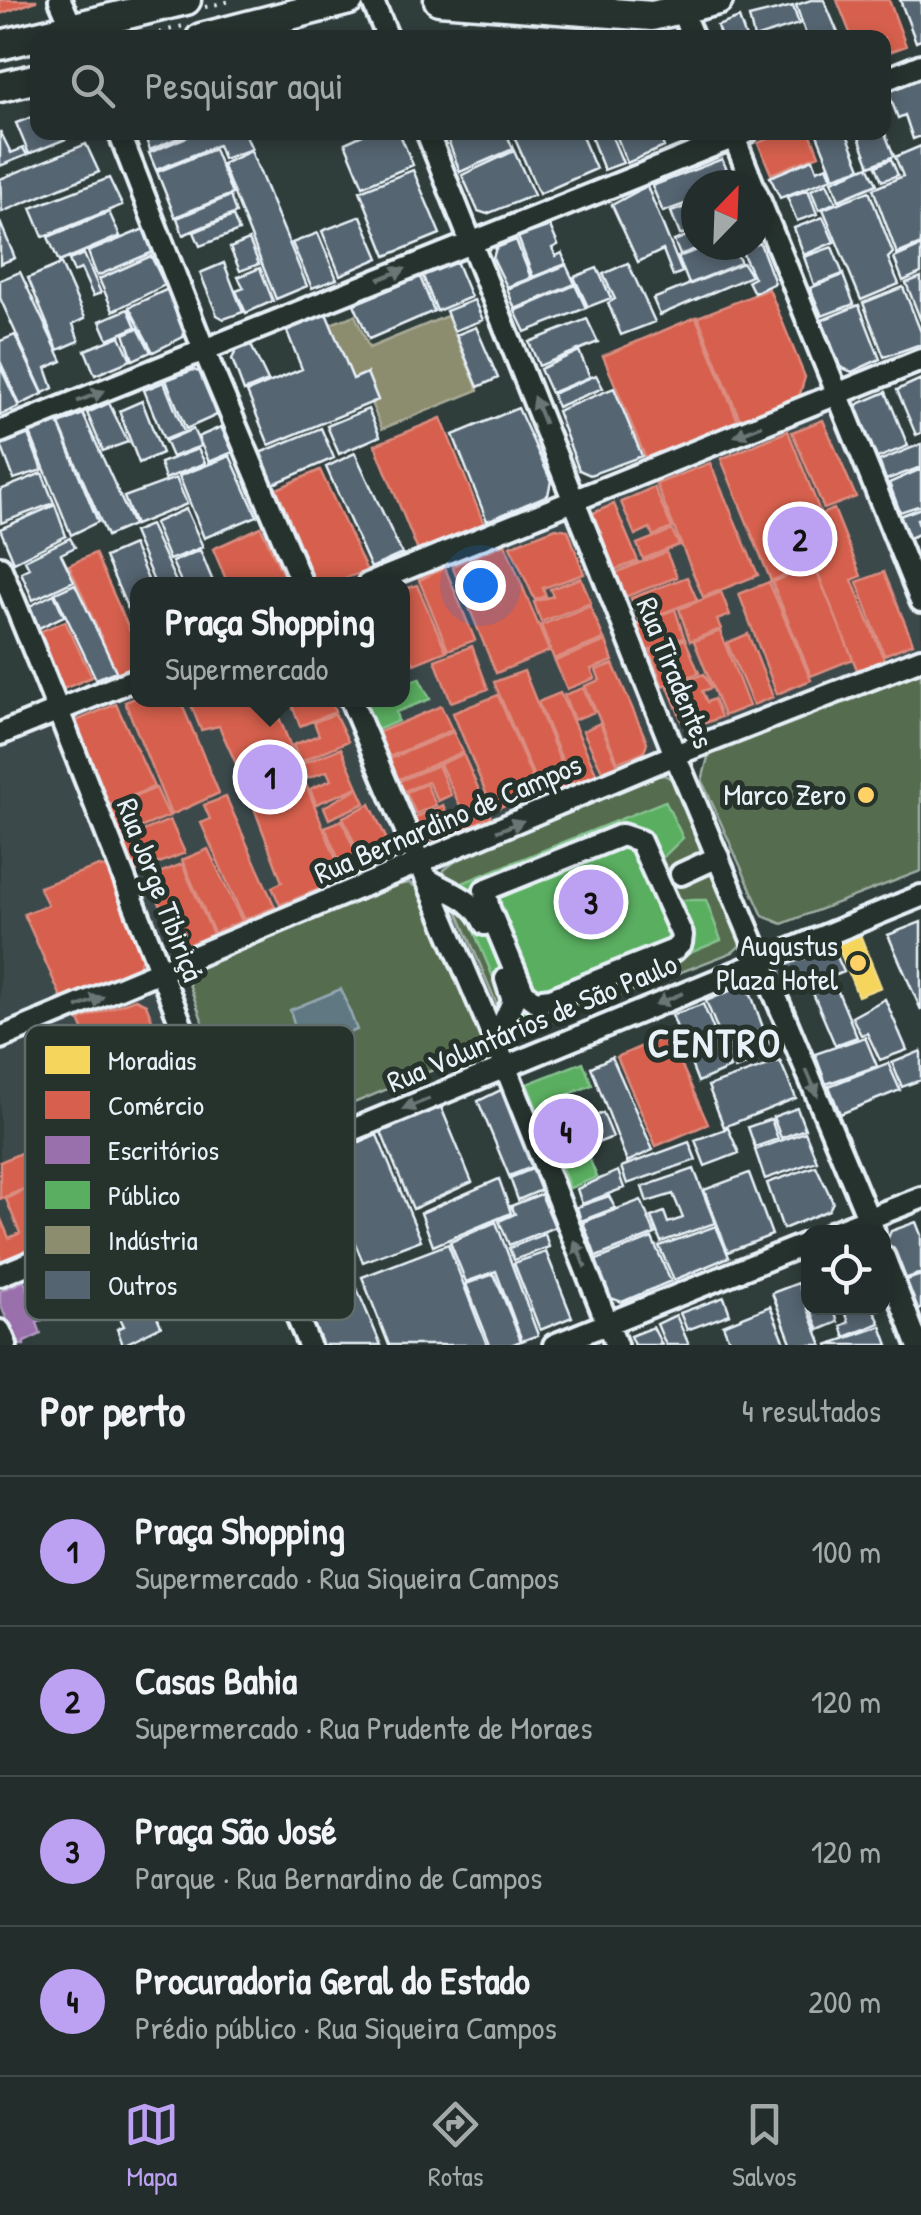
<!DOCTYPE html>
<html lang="pt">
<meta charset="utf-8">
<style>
body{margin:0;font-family:"Patrick Hand",sans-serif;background:#2f3a38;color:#f1f3f6}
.controls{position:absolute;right:30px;bottom:30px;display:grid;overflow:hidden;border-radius:20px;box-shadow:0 5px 15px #0003}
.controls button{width:90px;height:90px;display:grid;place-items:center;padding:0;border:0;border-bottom:2px solid #404a48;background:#232e2c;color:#f1f3f6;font:50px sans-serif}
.compass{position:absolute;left:681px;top:170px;width:90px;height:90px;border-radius:50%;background:#232e2c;box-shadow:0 5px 15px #0003;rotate:23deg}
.you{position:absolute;left:480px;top:585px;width:35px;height:35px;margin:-25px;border:8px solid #fff;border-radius:50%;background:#1a73e8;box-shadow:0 0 0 15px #1a73e833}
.badge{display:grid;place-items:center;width:65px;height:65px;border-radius:50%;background:#bca0f2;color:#111;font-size:32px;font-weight:700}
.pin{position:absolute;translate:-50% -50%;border:5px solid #fff;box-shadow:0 2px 10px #0006}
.popup{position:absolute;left:130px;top:577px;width:280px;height:130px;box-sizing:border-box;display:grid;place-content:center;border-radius:20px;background:#232e2c;filter:drop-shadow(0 2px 8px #0005);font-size:32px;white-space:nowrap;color:#a3a8a9}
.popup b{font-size:38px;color:#f1f3f6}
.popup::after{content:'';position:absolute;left:50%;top:100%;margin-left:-20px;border:20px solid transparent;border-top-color:#232e2c}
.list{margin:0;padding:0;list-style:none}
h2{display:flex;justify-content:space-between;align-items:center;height:130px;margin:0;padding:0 40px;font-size:42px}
h2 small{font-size:32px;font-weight:400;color:#a3a8a9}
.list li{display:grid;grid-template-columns:65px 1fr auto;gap:30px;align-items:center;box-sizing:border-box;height:150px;padding:0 40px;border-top:2px solid #404a48}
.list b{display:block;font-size:38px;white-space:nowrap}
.list p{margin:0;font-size:32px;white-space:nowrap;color:#a3a8a9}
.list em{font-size:32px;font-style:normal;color:#a3a8a9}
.icon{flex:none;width:55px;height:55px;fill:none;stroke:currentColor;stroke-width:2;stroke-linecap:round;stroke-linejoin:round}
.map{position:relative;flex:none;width:921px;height:1345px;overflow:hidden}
.search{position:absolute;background:#232e2c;box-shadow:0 5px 15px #0003;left:30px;right:30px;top:30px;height:110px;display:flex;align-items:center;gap:25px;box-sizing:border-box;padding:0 35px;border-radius:20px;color:#a3a8a9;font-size:38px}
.sheet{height:730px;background:#232e2c}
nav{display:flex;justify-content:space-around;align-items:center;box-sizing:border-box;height:140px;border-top:2px solid #404a48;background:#232e2c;font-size:28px;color:#a3a8a9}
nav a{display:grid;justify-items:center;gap:5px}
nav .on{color:#bca0f2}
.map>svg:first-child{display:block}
.built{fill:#3a494b}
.green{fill:#566c50;stroke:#9faea4;stroke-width:2.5}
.water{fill:#5e7881;stroke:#95a8b1;stroke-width:2.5}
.homes{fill:#f6d55c;stroke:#f2dd8b;stroke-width:2.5}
.shops{fill:#d6604d;stroke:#db8c80;stroke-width:2.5}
.offices{fill:#9970ab;stroke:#b197c2;stroke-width:2.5}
.public{fill:#5aae61;stroke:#85c28e;stroke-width:2.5}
.industry{fill:#8c8c6e;stroke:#a8aa97;stroke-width:2.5}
.building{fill:#546571;stroke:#e8f1f8;stroke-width:2.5}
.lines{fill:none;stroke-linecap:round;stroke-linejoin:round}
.minor-casing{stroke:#e8f1f8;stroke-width:28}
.major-casing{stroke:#e8f1f8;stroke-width:35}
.path{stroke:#e8f1f8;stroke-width:4;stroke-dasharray:2.5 8;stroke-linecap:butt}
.minor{stroke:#26332d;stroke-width:20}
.major{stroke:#26332d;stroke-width:28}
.oneway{fill:#6a7674}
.poi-dot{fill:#ffd166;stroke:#26332d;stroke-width:4}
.labels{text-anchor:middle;stroke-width:10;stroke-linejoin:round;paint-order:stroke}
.street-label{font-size:30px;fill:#e8f1f8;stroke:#26332d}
.poi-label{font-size:30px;fill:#e8f1f8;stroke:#26332d;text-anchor:end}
.district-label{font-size:40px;font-weight:bold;letter-spacing:2.5px;fill:#e8f1f8;stroke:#26332d}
.key{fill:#26332d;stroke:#606c6a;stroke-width:2.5}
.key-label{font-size:28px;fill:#e8f1f8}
</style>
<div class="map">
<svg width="921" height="1345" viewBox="0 0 921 1345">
<rect width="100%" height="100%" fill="#2f3d3b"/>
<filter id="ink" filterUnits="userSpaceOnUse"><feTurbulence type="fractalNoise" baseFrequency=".01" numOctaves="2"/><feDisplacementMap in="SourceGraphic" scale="20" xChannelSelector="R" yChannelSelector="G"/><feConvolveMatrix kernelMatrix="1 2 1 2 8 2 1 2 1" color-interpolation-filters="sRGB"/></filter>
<g filter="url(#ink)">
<path class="built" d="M837,399L921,609V651L149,970L235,1176L0,1273V739L137,684L138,700H402V584H381Z"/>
<path class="green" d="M921,668V871L782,924L763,916L702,781L708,757L716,751Z
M665,775L677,783L743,943L733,952L511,1038L443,877L444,870L457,860L657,776Z
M410,883L421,891L483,1036V1045L474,1053L251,1146L245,1138L189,984L188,972L198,965L397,885Z"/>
<path class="water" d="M341,989L357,1030L318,1043L320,1053L298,1060L289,1034L296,1030L290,1010Z"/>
<path class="homes" d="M858,930L881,987L858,996L835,939Z
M193,1113L214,1156L208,1161L211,1170L196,1176L198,1183L157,1199L155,1191L145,1195L139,1180L172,1166L168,1159L175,1155L166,1127Z"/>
<path class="shops" d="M0,0H36V1L0,14Z
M837,0H889L906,46L884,54V38H852Z
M785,132H810L819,155L771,174L758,143Z
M769,289L805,377L799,397L740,420L698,317Z
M696,317L738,421L646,459L603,356Z
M441,418L484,524L418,551L375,445Z
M823,420L856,497L824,509L792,432Z
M788,431L821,514L834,509L861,576L852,580L885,662L858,672L814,564L771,581L721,459Z
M710,463L758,575L703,597L656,484Z
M320,470L367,571L327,584H316L277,489Z
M654,487L672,528L653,536L650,528L635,535L621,502Z
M614,504L638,561L612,571L591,514Z
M261,527L287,584H228L213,549Z
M556,528L568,530L584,574L543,588L546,596L535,600L510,546Z
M672,530L679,545L643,559L637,544Z
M505,544L549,651L496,673L452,566Z
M666,552L677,577L625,597L615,573Z
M95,553L138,649V667L118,675L69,565Z
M814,565L853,659L811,676L772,582Z
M445,568L475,640L448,650L419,580Z
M884,572L913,643L884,655L857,582Z
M687,577L697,600L640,622L631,598Z
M581,578L591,603L541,622L534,602L553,596L550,589Z
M769,582L811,680L777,694L739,594Z
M417,585L446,651L414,664L402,637V590Z
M721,592L730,615L717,620L721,629L690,641L679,609Z
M590,606L604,639L554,659L541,625Z
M675,609L684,637L647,651L637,625L651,619L654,626L661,624L658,616Z
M65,621L92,677L63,689L39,632Z
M720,631L749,706L724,716L694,641Z
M748,634L773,697L753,705L727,643Z
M685,639L699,673L663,686L650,652Z
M606,641L613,661L591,669L595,678L567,689L555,661Z
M472,646L488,689L451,702L435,660Z
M613,664L647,742L644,752L618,762L585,686L600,680L596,670Z
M524,671L570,785L542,796L494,682Z
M704,674L711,688L702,691L707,702L714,699L721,717L686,731L668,687Z
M583,688L594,712L574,720L564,695Z
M560,693L597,775L573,786L538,702Z
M498,695L538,792L493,810L453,713Z
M138,697L180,700L219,793L171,815L125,702Z
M189,700H272L344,879L280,905L272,887L282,882L245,784L241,786L234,770L238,768L219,726L201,730Z
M290,700H330L335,712L300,726Z
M116,704L154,787L108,806L75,727L78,720Z
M441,706L452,730L387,758L377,733Z
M335,714L348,741L300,762L293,745L319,735L314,722Z
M600,723L618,765L602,771L583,731Z
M453,732L463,752L397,780L389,759Z
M341,748L358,787L316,804L310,789L331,780L327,771L308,778L302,764Z
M463,754L491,817L457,831L449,815L462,810L440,764Z
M438,765L451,795L438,801L428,782L404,791L399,781Z
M426,784L436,805L416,814L406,792Z
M156,788L169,816L113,839L102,810Z
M358,788L365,803L329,819L324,807Z
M226,797L275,907L244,920L201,823L210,819L204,805Z
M370,804L395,857L366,870L343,817Z
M443,805L455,830L432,840L421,835L414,818Z
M170,820L185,853L136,872L123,839Z
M342,820L363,871L347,879L325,827Z
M208,849L242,921L214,933L182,860Z
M182,864L213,934L178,949L149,877Z
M99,866L111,870L144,949L138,970L62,999L24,914L48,905L39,887Z
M135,999L146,1004L154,1025L92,1050L79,1020Z
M154,1025L167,1060L131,1075L126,1062L115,1065L108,1043Z
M668,1035L708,1124L656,1146L617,1057Z
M59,1136L75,1168L0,1199V1162Z
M311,1164L328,1210L320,1217L331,1239L318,1247L311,1238L279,1251L260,1206L269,1203L263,1183Z
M37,1184L47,1204L80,1187L97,1225L0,1265V1217L9,1238L20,1233L6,1199Z
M216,1203L225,1205L230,1211L262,1289L206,1315L168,1222Z"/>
<path class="offices" d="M24,1281L42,1320L37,1323L41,1334L24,1342V1345H17L0,1303V1291Z"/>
<path class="public" d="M419,678L430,699L396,712L398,721L375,731L362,700H402V685Z
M665,801L683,838L658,862L675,900H706L721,940L514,1027L455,886Z
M583,1062L592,1085L564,1096L575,1125L581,1122L588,1138L582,1141L597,1177L570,1188L527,1084Z"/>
<path class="industry" d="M355,315L369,348L447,316L478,390L382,429L371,403L378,400L367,373L353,379L330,324Z"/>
<path class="building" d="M811,0H824L838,33L826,38H807L796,5Z
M900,0H921V40L916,42Z
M793,6L799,24L754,38L749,17Z
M739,18L746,38H721L717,26Z
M921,78V136L913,139L905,115L898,118L888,92Z
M38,115V132H83L29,154L16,123Z
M0,131L11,153L23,148L27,155L0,166Z
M884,131L894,156L870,166L857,132Z
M143,132H192L150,150Z
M198,132H244L252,149L223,159L218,145L156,170L149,153Z
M369,132H399L413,165L363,186L345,143Z
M445,132H506L513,149L460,172Z
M512,132H580L596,169L539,194Z
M589,132H610L623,163L604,170Z
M615,132H658L664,147L627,163Z
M816,132H846L861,168L834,177Z
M86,144L99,172L2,212L0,179Z
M921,146V244L897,254L873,189L903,176L895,157Z
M214,149L232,194L175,217L157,172Z
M251,151L307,286L276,299L222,164Z
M514,151L534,195L487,214L478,211L462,175Z
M722,159L734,185H696V200L663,212L652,186Z
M813,159L817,170L827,166L832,178L780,198L770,177Z
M891,159L898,175L882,181L876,166Z
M868,166L877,184L839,200L832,181Z
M413,170L440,234L386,256L360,191Z
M109,178L122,205L43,237L31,208Z
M827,183L836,202L819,210L811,190Z
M647,186L682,272L673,276L663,250L638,262L612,205Z
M808,190L817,214L797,221L787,197Z
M869,191L893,253L888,258L899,284L861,300L823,209Z
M230,196L236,213L183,235L177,218Z
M696,203V229L680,235L671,212Z
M109,212L120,236L59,262L48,237Z
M233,216L239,231L200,246L194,232Z
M361,216L379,258L340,275L322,231Z
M823,217L834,242L804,255L794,228Z
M0,222L15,258L0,264Z
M550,226L558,245L552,248L556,256L562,253L566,264L533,277L518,237Z
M144,229L153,252L97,276L88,252Z
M696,232V245H706L680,255L674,241Z
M318,233L337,279L312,288L292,243Z
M249,240L259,264L240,271L230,248Z
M516,240L531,278L507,287L493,258L496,248Z
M760,243L775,283L754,293L748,281L754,278L741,250Z
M710,245H732L741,263L689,284L678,257Z
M921,246V273L903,281L894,258Z
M832,247L843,274L814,285L804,257Z
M84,254L101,293L93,296L81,269L74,272L69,260Z
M151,256L165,285L113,311L99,279Z
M456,261L471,297L437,311L422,274Z
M224,263L243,312L224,319L217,315L200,273Z
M628,263L655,322L621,335L608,303L615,299L603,274Z
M743,263L751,276L660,315L653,299Z
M61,264L85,318L73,324L79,341L58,350L28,278Z
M566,265L575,284L515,309L507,289Z
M260,268L273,301L246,313L236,291L244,288L238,277Z
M597,268L611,298L588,307L574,277Z
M20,272L62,361L46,368L53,388L43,393L0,298V280Z
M843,275L854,304L822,316L810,288Z
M420,277L434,311L369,339L354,304Z
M921,277V321L906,283Z
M575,285L586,308L525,332L515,311Z
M903,287L921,332V344L884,357L863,303Z
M168,289L187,327L183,337L153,352L129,307Z
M474,300L483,320L454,331L446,311Z
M859,305L880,359L852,372L840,367L822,320Z
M128,309L136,327L108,339L100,321Z
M326,313L353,379L367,373L378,400L269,445L247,392L302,369L286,329Z
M587,319L598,342L539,366L529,342Z
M476,327L498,378L478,387L456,335Z
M138,328L151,352L133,360L124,334Z
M15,335L43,394L20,405L0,361V341Z
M120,336L131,360L95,375L85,350Z
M250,343L268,381L244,391L232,359L237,349Z
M579,351L590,377L551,393L540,369Z
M0,366L19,407L0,415Z
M193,370L203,373L217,415L186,429L166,380Z
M596,375L603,388L557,407L552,394Z
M921,379V433L916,435L897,390Z
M164,382L184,432L164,440L144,390Z
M614,388L642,456L590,475L579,470L557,411Z
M886,392L908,446L875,459L854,410L858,404Z
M142,401L162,453L139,463L119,411Z
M109,403L128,442L103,451L87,413Z
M518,408L551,481L548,495L487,521L453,435Z
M368,409L380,436L339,454L327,426Z
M83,414L133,525L107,536L59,424Z
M57,420L98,522L71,535L30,433Z
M221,427L233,452L209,462L198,437Z
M321,428L334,458L271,485L257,454Z
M193,429L201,446L172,457L165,441Z
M28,434L42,470L14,479L1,445Z
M921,444V467L886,480L879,461Z
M198,449L205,463L165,479L160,463Z
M355,453L402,554L371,568L326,467Z
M230,456L257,516L204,538L179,476Z
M921,469V505L900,512L889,483Z
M42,473L54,503L1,523L0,490Z
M176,478L187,504L135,525L124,497Z
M55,505L66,536L14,562L0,529Z
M921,508V518L917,519L921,533L903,541L894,518Z
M186,509L203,547L169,560L154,523Z
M150,525L177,584H155L133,532Z
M70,538L75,547L61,554L74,581L33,600L21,572L29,568L25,560Z
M133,545L150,584H138V632L105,557Z
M200,550L214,584H182L172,562Z
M75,584L116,671L96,679L55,593Z
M54,594L64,616L39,628L30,606Z
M921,922V1010L888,935Z
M833,948L844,972L788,994L778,967Z
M834,982L857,1037L835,1045L812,991Z
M739,987L751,994L766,1036L725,1048L706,1001Z
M885,999L907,1050L880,1060L867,1033L861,1035L852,1017Z
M703,1004L730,1068L698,1082L672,1015Z
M865,1037L877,1066L826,1084L815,1054Z
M767,1038L774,1055L735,1069L727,1051Z
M921,1051V1080L902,1087L892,1063Z
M612,1057L653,1150L627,1162L591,1067Z
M780,1061L796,1098L724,1127L708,1086Z
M888,1063L900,1090L840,1114L829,1086Z
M507,1087L540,1164L509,1176L478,1101Z
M441,1107L472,1182L413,1209L381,1132Z
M797,1108L805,1129L781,1138L773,1117Z
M603,1113L613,1137L595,1144L586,1120Z
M771,1119L778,1139L755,1147L748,1127Z
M728,1128L739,1153L705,1166L695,1140Z
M805,1132L817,1161L765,1179L755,1150Z
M377,1135L421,1240L363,1262L319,1160Z
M689,1142L696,1160L627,1184L621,1167Z
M816,1166L833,1202L829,1210L783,1229L767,1183Z
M537,1167L546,1188L518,1200L510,1178Z
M694,1169L715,1223L661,1242L651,1217L664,1212L668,1223L683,1218L673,1194L647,1202L642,1187Z
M618,1171L624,1188L582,1204L577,1189Z
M749,1173L772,1235L728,1252L704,1190Z
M499,1179L511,1213L433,1246L421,1213Z
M541,1194L555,1227L509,1245L499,1221L515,1214L511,1206Z
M609,1196L615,1208L581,1221L577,1207Z
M641,1200L655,1234L596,1257L583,1222Z
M496,1222L538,1335L522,1341L496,1271L466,1282L450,1242Z
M916,1222L921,1235V1273L902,1280L887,1240L891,1231Z
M716,1226L729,1257L674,1280L659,1246Z
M545,1234L549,1247L514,1260L509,1248Z
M652,1238L671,1281L622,1302L608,1297L594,1261Z
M448,1244L487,1345H389L362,1277Z
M138,1246L149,1272L141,1277L161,1326L123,1345L117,1329L124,1326L107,1291L102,1292L88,1265L106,1257L108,1263L122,1256L121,1252Z
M546,1252L572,1317L540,1330L514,1263Z
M343,1256L381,1345H319L291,1278Z
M494,1274L521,1341L511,1345H490L466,1284Z
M921,1275V1309L915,1312L904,1281Z
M798,1283L822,1345H792L772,1293Z
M724,1297L730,1314L687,1330L680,1313Z
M770,1306L786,1345H731L723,1325Z
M810,1308H833L838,1322L819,1330Z
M848,1308H873L880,1323L845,1337L841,1326L849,1322L844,1309Z
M676,1315L689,1345H666L657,1324Z
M881,1326L888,1345H827Z
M653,1327L662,1345H634L630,1336Z"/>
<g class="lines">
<defs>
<path id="minor" d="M60,0L76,36
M372,0L388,38
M677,0L693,38
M884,80L921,65
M119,132L204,350L302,584
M427,132L675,755L874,1232
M732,132L753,185
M756,192L921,601
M0,432L747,132
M0,567C107,825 202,1087 309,1345
M368,584L921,360
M351,700L498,1048L616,1345
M0,734L138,678
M622,835L640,841L682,935L681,943L674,950L551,999L535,1001L524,993L489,909L485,890Z
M681,874L718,857
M426,878C450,894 472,896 485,924
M0,1038L675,755L921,659
M497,1046L501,1028L513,1001L506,979
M833,1232L921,1198
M884,1257L918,1345
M0,1275L921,896
M0,1331L6,1345
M554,1345L808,1243"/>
<path id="major" d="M439,0L652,16L718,0
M201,38L349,0
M0,45L186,0
M0,87L38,78"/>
</defs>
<use href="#minor" class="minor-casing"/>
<use href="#major" class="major-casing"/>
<path class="path" d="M205,7L235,0
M139,38L183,26"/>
<use href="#minor" class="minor"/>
<use href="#major" class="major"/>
</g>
<defs><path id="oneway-solid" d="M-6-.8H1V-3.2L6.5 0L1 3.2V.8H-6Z" transform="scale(2.5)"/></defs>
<g class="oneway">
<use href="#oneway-solid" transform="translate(392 274) rotate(-22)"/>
<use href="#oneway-solid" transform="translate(91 396) rotate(-22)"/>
<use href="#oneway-solid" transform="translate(539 410) rotate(-112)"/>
<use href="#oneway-solid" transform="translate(748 431) rotate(158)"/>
<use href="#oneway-solid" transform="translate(510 826) rotate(-22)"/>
<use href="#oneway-solid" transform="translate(669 999) rotate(157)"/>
<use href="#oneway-solid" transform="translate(90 1002) rotate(-22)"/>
<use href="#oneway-solid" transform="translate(812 1083) rotate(67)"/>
<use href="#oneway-solid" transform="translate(416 1104) rotate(158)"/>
<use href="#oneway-solid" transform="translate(580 1254) rotate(-112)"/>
</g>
</g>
<g class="poi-dot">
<circle cx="866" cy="795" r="10"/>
<circle cx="858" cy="963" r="10"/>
</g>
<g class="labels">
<g class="street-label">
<text transform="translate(675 673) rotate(68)" y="10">Rua Tiradentes</text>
<text transform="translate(448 819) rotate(-23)" y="10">Rua Bernardino de Campos</text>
<text transform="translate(160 890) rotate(69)" y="10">Rua Jorge Tibiriçá</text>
<text transform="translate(532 1023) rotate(-23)" y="10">Rua Voluntários de São Paulo</text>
</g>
<g class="poi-label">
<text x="846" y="805">Marco Zero</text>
<text x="838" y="956">Augustus<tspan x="838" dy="34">Plaza Hotel</tspan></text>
</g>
<g class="district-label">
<text x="715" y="1057">CENTRO</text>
</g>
</g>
<rect x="25" y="1025" width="330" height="295" rx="15" class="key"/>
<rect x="45" y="1046" width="45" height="28" fill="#f6d55c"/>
<rect x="45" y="1091" width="45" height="28" fill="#d6604d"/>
<rect x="45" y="1136" width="45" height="28" fill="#9970ab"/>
<rect x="45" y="1181" width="45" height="28" fill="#5aae61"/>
<rect x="45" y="1226" width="45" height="28" fill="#8c8c6e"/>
<rect x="45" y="1271" width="45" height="28" fill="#546571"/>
<g class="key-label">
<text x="108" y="1070">Moradias</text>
<text x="108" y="1115">Comércio</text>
<text x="108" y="1160">Escritórios</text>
<text x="108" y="1205">Público</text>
<text x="108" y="1250">Indústria</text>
<text x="108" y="1295">Outros</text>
</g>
</svg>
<div class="controls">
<button><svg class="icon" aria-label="locate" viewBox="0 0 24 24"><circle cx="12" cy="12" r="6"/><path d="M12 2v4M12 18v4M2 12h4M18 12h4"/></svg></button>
</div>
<svg class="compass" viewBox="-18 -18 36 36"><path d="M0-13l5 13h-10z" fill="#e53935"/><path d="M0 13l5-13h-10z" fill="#a3a8a9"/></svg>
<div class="you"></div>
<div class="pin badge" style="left:270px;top:777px">1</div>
<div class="popup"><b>Praça Shopping</b>Supermercado</div>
<div class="pin badge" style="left:800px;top:539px">2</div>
<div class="pin badge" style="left:591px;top:902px">3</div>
<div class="pin badge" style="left:566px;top:1131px">4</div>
<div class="search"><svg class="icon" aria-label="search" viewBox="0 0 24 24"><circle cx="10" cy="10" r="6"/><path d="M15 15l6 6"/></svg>Pesquisar aqui</div>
</div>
<section class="sheet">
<h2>Por perto<small>4 resultados</small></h2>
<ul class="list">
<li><span class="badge">1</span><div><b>Praça Shopping</b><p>Supermercado · Rua Siqueira Campos</p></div><em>100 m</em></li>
<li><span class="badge">2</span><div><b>Casas Bahia</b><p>Supermercado · Rua Prudente de Moraes</p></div><em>120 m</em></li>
<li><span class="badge">3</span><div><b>Praça São José</b><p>Parque · Rua Bernardino de Campos</p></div><em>120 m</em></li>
<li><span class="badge">4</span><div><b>Procuradoria Geral do Estado</b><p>Prédio público · Rua Siqueira Campos</p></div><em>200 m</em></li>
</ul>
</section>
<nav>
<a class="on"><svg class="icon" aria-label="map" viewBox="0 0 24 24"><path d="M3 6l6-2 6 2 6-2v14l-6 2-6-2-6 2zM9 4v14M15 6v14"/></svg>Mapa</a>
<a><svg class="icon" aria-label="directions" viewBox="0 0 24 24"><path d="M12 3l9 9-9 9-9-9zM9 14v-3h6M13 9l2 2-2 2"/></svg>Rotas</a>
<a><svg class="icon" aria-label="saved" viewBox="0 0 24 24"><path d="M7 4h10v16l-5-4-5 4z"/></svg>Salvos</a>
</nav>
